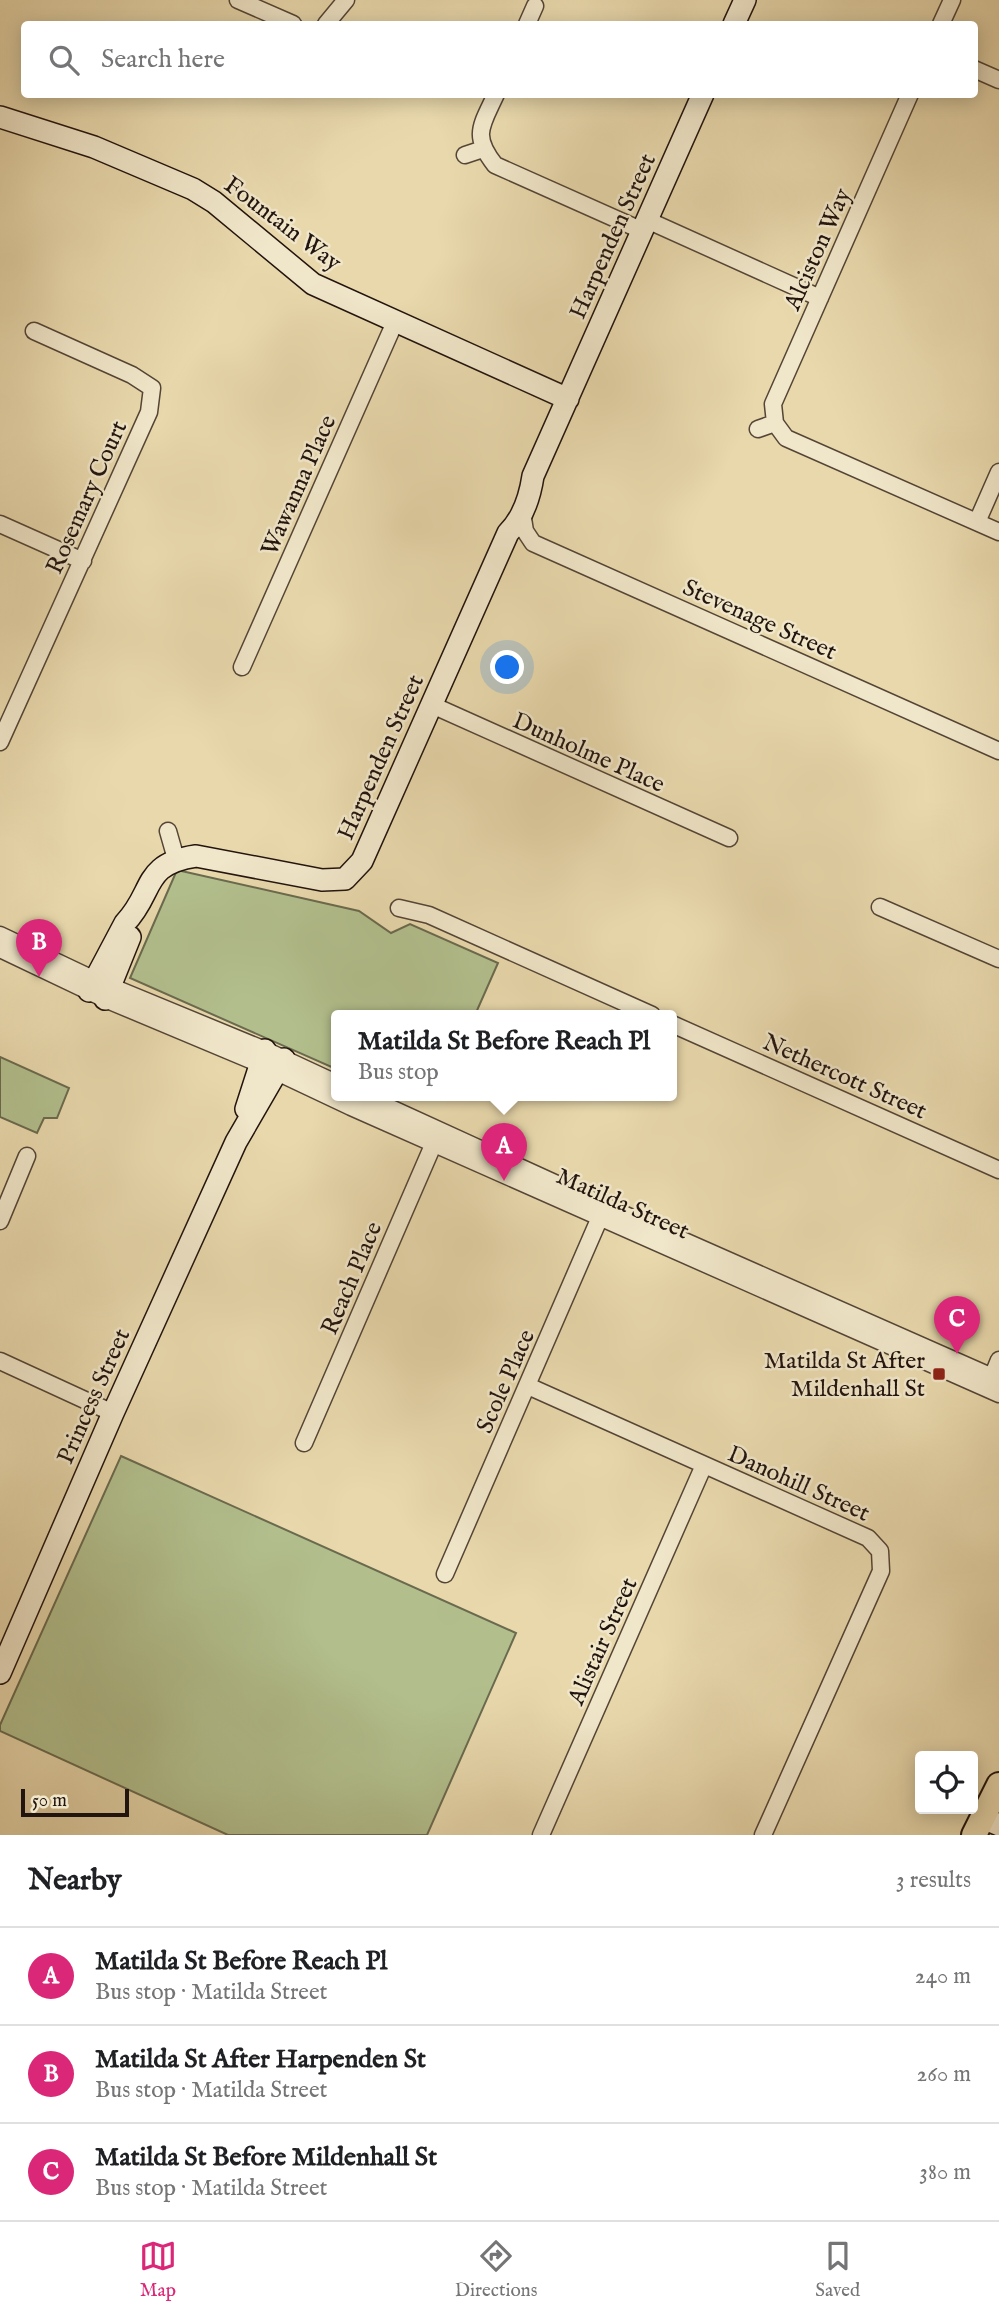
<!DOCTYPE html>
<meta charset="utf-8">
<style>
body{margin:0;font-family:"IM FELL English",serif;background:#f6f6f6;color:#202124}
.controls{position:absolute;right:21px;bottom:21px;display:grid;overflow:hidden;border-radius:7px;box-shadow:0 4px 18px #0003}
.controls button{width:63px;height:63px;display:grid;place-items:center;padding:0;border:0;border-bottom:2px solid #e0e0e0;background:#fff;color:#202124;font:35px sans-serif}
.scale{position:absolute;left:21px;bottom:18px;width:108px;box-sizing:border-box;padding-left:7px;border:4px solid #22140e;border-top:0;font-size:19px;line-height:24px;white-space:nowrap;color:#22140e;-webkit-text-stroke:5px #f0e6c9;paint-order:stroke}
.you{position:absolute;left:508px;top:668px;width:24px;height:24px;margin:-18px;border:5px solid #fff;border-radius:50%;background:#1a73e8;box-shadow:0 0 0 10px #1a73e833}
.badge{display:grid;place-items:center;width:46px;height:46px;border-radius:50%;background:#db2777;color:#fff;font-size:23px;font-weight:700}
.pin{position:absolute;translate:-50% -58px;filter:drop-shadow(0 2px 4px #0008)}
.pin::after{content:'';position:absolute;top:37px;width:24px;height:21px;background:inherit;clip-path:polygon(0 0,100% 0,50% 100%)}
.popup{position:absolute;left:331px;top:1010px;width:346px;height:91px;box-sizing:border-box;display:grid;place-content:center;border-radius:7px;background:#fff;filter:drop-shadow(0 2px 5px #0005);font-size:23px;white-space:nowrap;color:#757577}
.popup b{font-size:26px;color:#202124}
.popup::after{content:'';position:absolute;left:50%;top:100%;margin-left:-14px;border:14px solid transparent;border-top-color:#fff}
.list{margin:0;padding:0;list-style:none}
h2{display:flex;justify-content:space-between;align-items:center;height:91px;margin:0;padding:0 28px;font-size:30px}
h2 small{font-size:23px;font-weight:400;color:#757577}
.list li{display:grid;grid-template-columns:46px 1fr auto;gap:21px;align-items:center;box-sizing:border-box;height:98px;padding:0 28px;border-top:2px solid #e0e0e0}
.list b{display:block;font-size:26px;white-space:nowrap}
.list p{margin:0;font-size:23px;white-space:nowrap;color:#757577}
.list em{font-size:23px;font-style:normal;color:#757577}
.icon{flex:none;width:38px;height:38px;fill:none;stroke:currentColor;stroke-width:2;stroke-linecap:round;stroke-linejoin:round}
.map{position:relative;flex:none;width:999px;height:1835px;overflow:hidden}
.search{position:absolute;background:#fff;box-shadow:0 4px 18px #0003;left:21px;right:21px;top:21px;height:77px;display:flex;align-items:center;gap:18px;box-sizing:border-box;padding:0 24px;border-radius:7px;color:#757577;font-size:26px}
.sheet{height:385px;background:#fff}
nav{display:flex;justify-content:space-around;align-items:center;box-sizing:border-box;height:98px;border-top:2px solid #e0e0e0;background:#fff;font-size:19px;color:#757577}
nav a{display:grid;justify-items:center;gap:4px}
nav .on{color:#db2777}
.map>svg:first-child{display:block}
.green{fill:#b2bf8d;stroke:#6a6a4e;stroke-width:2}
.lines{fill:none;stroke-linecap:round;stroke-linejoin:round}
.street-casing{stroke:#544536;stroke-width:19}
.secondary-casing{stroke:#22140e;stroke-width:24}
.primary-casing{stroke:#22140e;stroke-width:28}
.street{stroke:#f0e6c9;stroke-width:16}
.secondary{stroke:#f0e6c9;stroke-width:21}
.primary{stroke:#e8d8ac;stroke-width:24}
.poi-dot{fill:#8f2418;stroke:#f0e6c9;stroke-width:2.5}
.labels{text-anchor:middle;stroke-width:5;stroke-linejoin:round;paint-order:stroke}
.street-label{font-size:24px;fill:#22140e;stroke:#f0e6c9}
.poi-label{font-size:24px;fill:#22140e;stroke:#f0e6c9;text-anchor:end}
</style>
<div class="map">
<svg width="999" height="1835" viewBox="0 0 999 1835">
<rect width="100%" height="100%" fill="#e8d8ac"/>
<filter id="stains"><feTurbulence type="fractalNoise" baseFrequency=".00286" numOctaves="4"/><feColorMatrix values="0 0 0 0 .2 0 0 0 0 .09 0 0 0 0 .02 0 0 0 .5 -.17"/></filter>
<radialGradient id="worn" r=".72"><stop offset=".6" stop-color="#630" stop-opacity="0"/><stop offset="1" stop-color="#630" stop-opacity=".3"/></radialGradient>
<path class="green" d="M177,870L359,911L391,933L410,924L498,963L475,1015H336V1069L130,978Z
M0,1057L69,1088L57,1118H44L37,1133L0,1117Z
M121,1456L516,1633L427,1835H228L0,1731V1725Z"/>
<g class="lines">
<defs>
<path id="street" d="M238,0L293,24
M326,24L346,0
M527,24L535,6
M941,24L952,0
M974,69L999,80
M496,94C482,125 471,135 495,165L643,231
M910,94L773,404L775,423L786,438L999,532
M465,155L483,149
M647,220L820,298
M758,429L775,423
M522,512L525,531L533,543L999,751
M977,522L999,472
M0,524L83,561
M242,667L395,322
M432,705L729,838
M0,742L149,412L152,388L132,375L34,331
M168,831L176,859
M880,907L999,959
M399,908L429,915L652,1015
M0,935L95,980L265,1050L336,1083
M0,949L105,999L260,1064L351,1107L999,1394
M672,1024L999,1170
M362,1095L605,1206L999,1380
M0,1221L27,1156
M0,1361L113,1413
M528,1386L868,1538L880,1551L881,1571L763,1835
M988,1387L999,1360
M304,1443L437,1136
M445,1574L604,1208
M541,1835L704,1465"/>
<path id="secondary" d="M734,24L745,0
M0,117L94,147L193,189L214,202L313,284L568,399
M89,991L125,923C155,892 141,864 196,856L322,880L345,879L362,861L508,533C523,518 530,496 533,476L703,94
M105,999L130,937
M246,1109L265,1050
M0,1673L113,1413L236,1142L284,1059
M983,1818L999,1825"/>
<path id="primary" d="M974,1835L999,1785"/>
</defs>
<use href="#street" class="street-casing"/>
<use href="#secondary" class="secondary-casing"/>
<use href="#primary" class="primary-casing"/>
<use href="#street" class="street"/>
<use href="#secondary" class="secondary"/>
<use href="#primary" class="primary"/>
</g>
<rect class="poi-dot" x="932" y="1367" width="14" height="14" rx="3.5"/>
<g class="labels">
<g class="street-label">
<text transform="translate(283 223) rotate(37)" y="8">Fountain Way</text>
<text transform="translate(612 236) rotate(-66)" y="8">Harpenden Street</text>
<text transform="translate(817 249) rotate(-66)" y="8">Alciston Way</text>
<text transform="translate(298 485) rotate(-66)" y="8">Wawanna Place</text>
<text transform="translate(86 497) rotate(-66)" y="8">Rosemary Court</text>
<text transform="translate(760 619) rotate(24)" y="8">Stevenage Street</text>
<text transform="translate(589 752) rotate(24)" y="8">Dunholme Place</text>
<text transform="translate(380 757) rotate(-66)" y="8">Harpenden Street</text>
<text transform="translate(845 1076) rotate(24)" y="8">Nethercott Street</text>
<text transform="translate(623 1203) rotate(24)" y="8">Matilda Street</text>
<text transform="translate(351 1278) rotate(-67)" y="8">Reach Place</text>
<text transform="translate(505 1381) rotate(-66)" y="8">Scole Place</text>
<text transform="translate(93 1396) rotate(-66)" y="8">Princess Street</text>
<text transform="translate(799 1483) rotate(24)" y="8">Danohill Street</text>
<text transform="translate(602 1641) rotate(-66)" y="8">Alistair Street</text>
</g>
<g class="poi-label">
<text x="925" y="1368">Matilda St After<tspan x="925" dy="28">Mildenhall St</tspan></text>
</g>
</g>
<rect width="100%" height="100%" filter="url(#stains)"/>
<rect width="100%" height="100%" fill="url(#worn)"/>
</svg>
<div class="controls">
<button><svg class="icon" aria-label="locate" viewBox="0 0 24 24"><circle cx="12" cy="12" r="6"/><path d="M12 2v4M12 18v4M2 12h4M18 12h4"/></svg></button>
</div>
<div class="scale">50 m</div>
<div class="you"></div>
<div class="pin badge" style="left:504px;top:1181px">A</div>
<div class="popup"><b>Matilda St Before Reach Pl</b>Bus stop</div>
<div class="pin badge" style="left:39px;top:977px">B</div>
<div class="pin badge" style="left:957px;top:1354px">C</div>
<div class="search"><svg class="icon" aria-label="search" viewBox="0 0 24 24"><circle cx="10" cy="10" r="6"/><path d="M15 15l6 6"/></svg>Search here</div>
</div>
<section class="sheet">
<h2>Nearby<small>3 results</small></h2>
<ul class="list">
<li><span class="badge">A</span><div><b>Matilda St Before Reach Pl</b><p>Bus stop · Matilda Street</p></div><em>240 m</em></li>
<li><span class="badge">B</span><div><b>Matilda St After Harpenden St</b><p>Bus stop · Matilda Street</p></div><em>260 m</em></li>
<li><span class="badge">C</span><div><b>Matilda St Before Mildenhall St</b><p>Bus stop · Matilda Street</p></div><em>380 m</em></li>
</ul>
</section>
<nav>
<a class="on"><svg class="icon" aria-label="map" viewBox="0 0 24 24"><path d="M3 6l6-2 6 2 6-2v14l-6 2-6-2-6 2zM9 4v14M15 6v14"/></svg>Map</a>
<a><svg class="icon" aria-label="directions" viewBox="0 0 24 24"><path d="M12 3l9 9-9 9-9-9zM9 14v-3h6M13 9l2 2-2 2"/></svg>Directions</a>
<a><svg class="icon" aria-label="saved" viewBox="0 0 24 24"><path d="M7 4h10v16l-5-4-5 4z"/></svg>Saved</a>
</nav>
